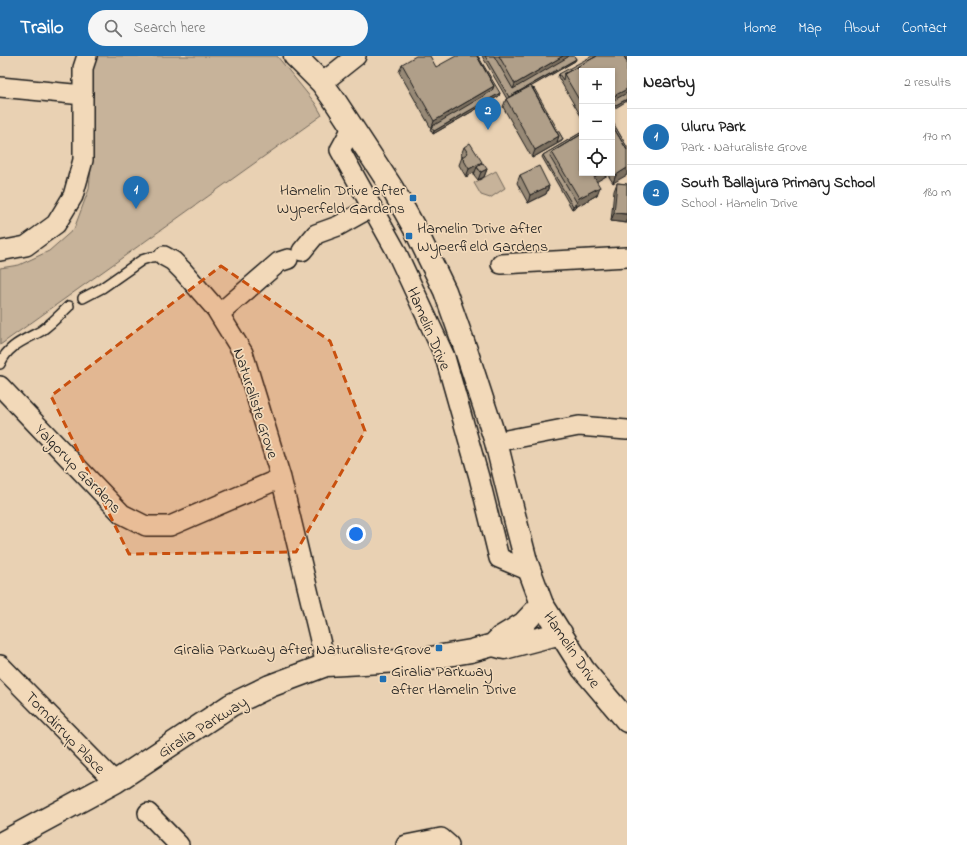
<!DOCTYPE html>
<meta charset="utf-8">
<style>
body{margin:0;font-family:"Indie Flower",sans-serif;background:#f6f6f6;color:#222}
.controls{position:absolute;right:12px;top:12px;display:grid;overflow:hidden;border-radius:0px;box-shadow:0 2px 6px #0003}
.controls button{width:36px;height:36px;display:grid;place-items:center;padding:0;border:0;border-bottom:1px solid #e0e0e0;background:#fff;color:#222;font:20px sans-serif}
.you{position:absolute;left:356px;top:478px;width:14px;height:14px;margin:-10px;border:3px solid #fff;border-radius:50%;background:#1a73e8;box-shadow:0 0 0 6px #1a73e833}
.badge{display:grid;place-items:center;width:26px;height:26px;border-radius:50%;background:#1f6fb2;color:#fff;font-size:13px;font-weight:700}
.pin{position:absolute;translate:-50% -33px;filter:drop-shadow(0 1px 2px #0008)}
.pin::after{content:'';position:absolute;top:21px;width:14px;height:12px;background:inherit;clip-path:polygon(0 0,100% 0,50% 100%)}
.list{margin:0;padding:0;list-style:none}
h2{display:flex;justify-content:space-between;align-items:center;height:52px;margin:0;padding:0 16px;font-size:17px}
h2 small{font-size:13px;font-weight:400;color:#767676}
.list li{display:grid;grid-template-columns:26px 1fr auto;gap:12px;align-items:center;box-sizing:border-box;height:56px;padding:0 16px;border-top:1px solid #e0e0e0}
.list b{display:block;font-size:15px;white-space:nowrap}
.list p{margin:0;font-size:13px;white-space:nowrap;color:#767676}
.list em{font-size:13px;font-style:normal;color:#767676}
.icon{flex:none;width:22px;height:22px;fill:none;stroke:currentColor;stroke-width:2;stroke-linecap:round;stroke-linejoin:round}
.map{position:relative;flex:none;width:627px;height:789px;overflow:hidden}
header{display:flex;align-items:center;gap:24px;box-sizing:border-box;height:56px;padding:0 20px;background:#1f6fb2;color:#fff}
header strong{font-size:19px}
nav{display:flex;gap:22px;margin-inline-start:auto;font-size:14px}
.search{width:280px;height:36px;background:#f6f6f6;display:flex;align-items:center;gap:10px;box-sizing:border-box;padding:0 14px;border-radius:22px;color:#767676;font-size:15px}
main{display:flex}
aside{flex:1;background:#fff}
.map>svg:first-child{display:block}
.green{fill:#c7b39a;stroke:#72685b}
.lines{fill:none;stroke-linecap:round;stroke-linejoin:round}
.lane-casing{stroke:#1c1c1c;stroke-width:12}
.street-casing{stroke:#1c1c1c;stroke-width:22}
.secondary-casing{stroke:#1c1c1c;stroke-width:25}
.lane{stroke:#f2d9b9;stroke-width:9}
.street{stroke:#f2d9b9;stroke-width:19}
.secondary{stroke:#f2d9b9;stroke-width:22}
.wall{fill:#978976;stroke:#1c1c1c}
.shaded-wall{fill:#7b6f60;stroke:#1c1c1c}
.building{fill:#b09f89;stroke:#1c1c1c}
.marked{fill:#c9500e;fill-opacity:0.2;stroke:#c9500e;stroke-width:3;stroke-dasharray:8 5;stroke-linejoin:round}
.poi-dot{fill:#1f6fb2;stroke:#f2d9b9;stroke-width:1.5}
.labels{text-anchor:middle;stroke-width:3.5;stroke-linejoin:round;paint-order:stroke}
.poi-label{font-size:16px;fill:#1c1c1c;stroke:#f2d9b9;text-anchor:end}
.street-label{font-size:16px;fill:#1c1c1c;stroke:#f2d9b9}
</style>
<header>
<strong>Trailo</strong>
<div class="search"><svg class="icon" aria-label="search" viewBox="0 0 24 24"><circle cx="10" cy="10" r="6"/><path d="M15 15l6 6"/></svg>Search here</div>
<nav><a>Home</a><a>Map</a><a>About</a><a>Contact</a></nav>
</header>
<main>
<div class="map">
<svg width="627" height="789" viewBox="0 0 627 789">
<rect width="100%" height="100%" fill="#e9d1b3"/>
<filter id="ink" filterUnits="userSpaceOnUse"><feTurbulence type="fractalNoise" baseFrequency=".025" numOctaves="2"/><feDisplacementMap in="SourceGraphic" scale="8" xChannelSelector="R" yChannelSelector="G"/><feConvolveMatrix kernelMatrix="1 2 1 2 8 2 1 2 1" color-interpolation-filters="sRGB"/></filter>
<g filter="url(#ink)">
<path class="green" d="M97,0H277L315,47L322,59L0,289V212L19,209L49,195L74,173L89,133L93,89L92,13Z
M496,115L505,132L490,142L481,139L474,127Z"/>
<g class="lines">
<defs>
<path id="lane" d="M83,242L102,232L142,204L151,201L164,200
M0,308C8,289 25,284 41,275C51,268 60,259 69,250"/>
<path id="street" d="M322,27L356,0
M0,31L83,39
M352,72L340,94L395,193L445,301L479,421L499,502L530,515
M0,195L26,190L56,168L73,140L83,104V12L87,0
M302,195L316,178L338,170L372,151
M164,200L173,205L182,214L216,253L243,297L281,422L326,609
M501,208L627,201
M219,258L279,206L288,203
M0,330L122,458L146,470H170L281,422
M496,386L579,370L627,374
M0,609L115,726
M148,757L179,789
M406,789L441,782L449,789"/>
<path id="secondary" d="M295,0L322,27L335,45L392,132L416,175L445,235L466,294L496,386L511,447L526,505L542,548L583,613L627,665
M493,589L504,592L561,577
M0,788L115,726L231,649L270,630L326,609L419,604L471,595L493,589L500,582L523,568L542,548"/>
</defs>
<use href="#lane" class="lane-casing"/>
<use href="#street" class="street-casing"/>
<use href="#secondary" class="secondary-casing"/>
<use href="#lane" class="lane"/>
<use href="#street" class="street"/>
<use href="#secondary" class="secondary"/>
</g>
<path class="wall" d="M482,0H574L576,3L575,5L531,30L563,83L562,85L532,102L503,51L506,43H507Z
M402,8L436,11L500,37L499,40L433,78L430,73L431,72L399,16Z
M582,15V62L558,21L559,18Z
M612,65L627,91L613,127L608,119L596,125L597,139L572,153L542,101L543,99L582,76V117H612Z
M464,91L481,108L487,113L484,121L478,124L474,119L475,116L466,121L459,109L462,101L461,99Z
M520,119L549,130L546,138L528,147L517,127Z
M617,127L627,128V167L611,165L614,135Z"/>
<path class="shaded-wall" d="M563,0H569L567,4L512,36L515,28Z
M576,3L575,5L508,44L509,41Z
M494,30L491,38L432,71L434,65Z
M627,33V39L612,48V41Z
M500,37L499,40L433,78L434,75Z
M627,43V45L612,54V51Z
M559,80L563,83L562,85L532,102L535,94Z
M482,106L479,114L477,111L475,116L466,121L469,113Z
M627,112V119L613,127L616,119Z
M487,113L484,121L478,124L481,116Z
M600,117H608V119L591,129L594,121Z
M549,130L546,138L528,147L530,139Z
M600,131L597,139L572,153L573,150L577,147L579,142Z
M614,157L627,158V167L611,165Z"/>
<path class="building" d="M416,0H430L436,11L456,0H477L494,30L434,65L402,8Z
M477,0H478L500,37L434,75L431,71L492,35L494,30Z
M485,0H494L513,33L568,1L569,0H574L576,3L509,41Z
M499,0H563L515,28Z
M592,0H597L564,18L563,24L559,18Z
M597,0H624L627,6V33L612,41V15H582V49L564,18Z
M624,0H627V6Z
M531,30L559,80L535,94L506,43Z
M534,32L563,83L557,86L559,80L533,33Z
M627,37V43L612,51V45Z
M612,65L627,91V94L612,69Z
M612,69L627,94V112L616,119L612,113Z
M582,76V78L552,96L550,101L577,147L573,150L543,99Z
M582,78V117H600L594,121L600,131L579,142L552,96Z
M470,87L482,106L469,113L462,101L468,97L464,91Z
M483,107L487,113L481,116L477,111Z
M539,110L549,130L530,139L520,119Z
M617,127L627,128V158L614,157Z"/>
</g>
<path class="marked" d="M221,210L330,285L365,375L296,496L129,498L51,340Z"/>
<g class="poi-dot">
<rect x="409" y="138" width="8" height="8" rx="2"/>
<rect x="405" y="176" width="8" height="8" rx="2"/>
<rect x="435" y="588" width="8" height="8" rx="2"/>
<rect x="379" y="619" width="8" height="8" rx="2"/>
</g>
<g class="labels">
<g class="poi-label">
<text x="405" y="139">Hamelin Drive after<tspan x="405" dy="18">Wyperfeld Gardens</tspan></text>
<text x="417" y="177" text-anchor="start">Hamelin Drive after<tspan x="417" dy="18">Wyperfield Gardens</tspan></text>
<text x="431" y="598">Giralia Parkway after Naturaliste Grove</text>
<text x="391" y="620" text-anchor="start">Giralia Parkway<tspan x="391" dy="18">after Hamelin Drive</tspan></text>
</g>
<g class="street-label">
<text transform="translate(430 272) rotate(67)" y="6">Hamelin Drive</text>
<text transform="translate(257 347) rotate(72)" y="6">Naturaliste Grove</text>
<text transform="translate(79 412) rotate(46)" y="6">Yalgorup Gardens</text>
<text transform="translate(573 593) rotate(56)" y="6">Hamelin Drive</text>
<text transform="translate(202 670) rotate(-32)" y="6">Giralia Parkway</text>
<text transform="translate(66 676) rotate(46)" y="6">Torndirrup Place</text>
</g>
</g>
</svg>
<div class="controls">
<button>+</button>
<button>−</button>
<button><svg class="icon" aria-label="locate" viewBox="0 0 24 24"><circle cx="12" cy="12" r="6"/><path d="M12 2v4M12 18v4M2 12h4M18 12h4"/></svg></button>
</div>
<div class="you"></div>
<div class="pin badge" style="left:136px;top:153px">1</div>
<div class="pin badge" style="left:488px;top:74px">2</div>
</div>
<aside>
<h2>Nearby<small>2 results</small></h2>
<ul class="list">
<li><span class="badge">1</span><div><b>Uluru Park</b><p>Park · Naturaliste Grove</p></div><em>170 m</em></li>
<li><span class="badge">2</span><div><b>South Ballajura Primary School</b><p>School · Hamelin Drive</p></div><em>180 m</em></li>
</ul>
</aside>
</main>
